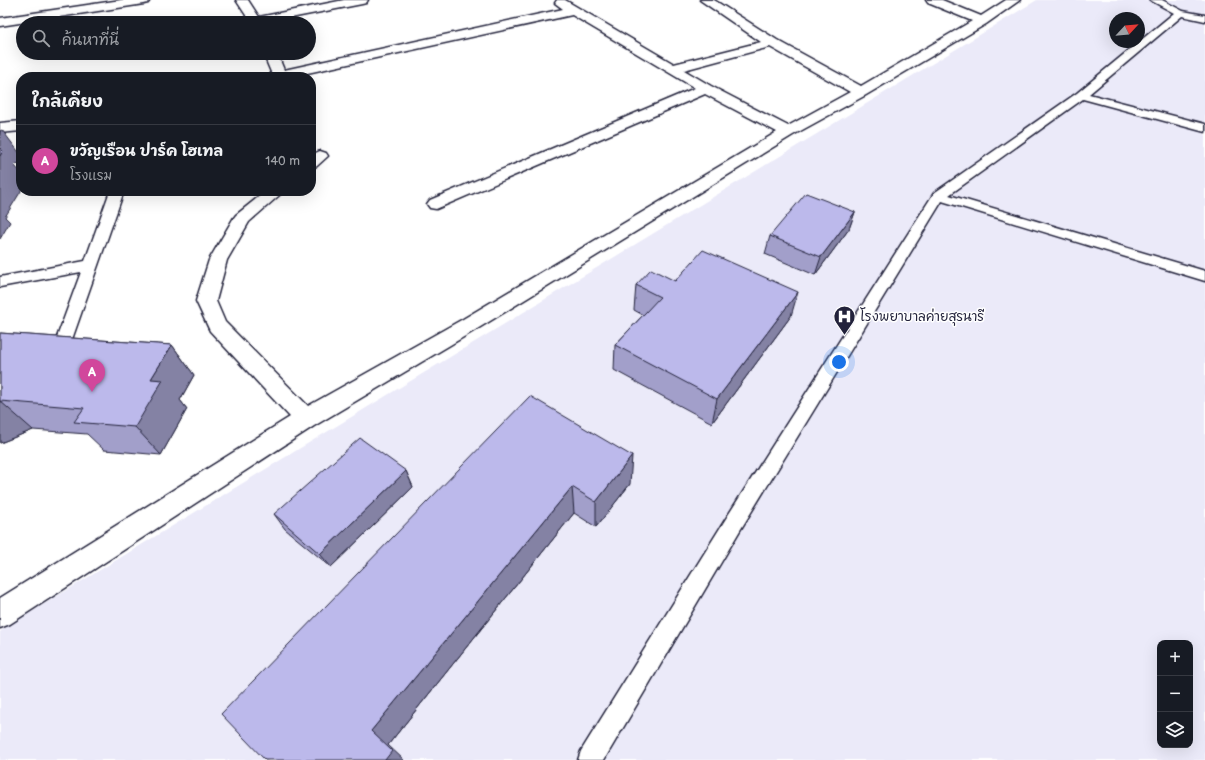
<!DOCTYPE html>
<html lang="th">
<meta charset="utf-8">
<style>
body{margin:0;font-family:"Balsamiq Sans","Playpen Sans Thai",sans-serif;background:#242831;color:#f1f3f6}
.controls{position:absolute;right:12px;bottom:12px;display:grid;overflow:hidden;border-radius:8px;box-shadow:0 4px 16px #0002}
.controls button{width:36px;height:36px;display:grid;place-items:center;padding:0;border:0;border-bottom:1px solid #363941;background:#171b24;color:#f1f3f6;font:20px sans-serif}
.compass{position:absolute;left:1109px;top:12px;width:36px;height:36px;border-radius:50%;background:#171b24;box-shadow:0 4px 16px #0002;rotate:64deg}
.you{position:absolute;left:839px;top:362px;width:14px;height:14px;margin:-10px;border:3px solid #fff;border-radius:50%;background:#1a73e8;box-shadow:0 0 0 6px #1a73e833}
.badge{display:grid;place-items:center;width:26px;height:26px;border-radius:50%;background:#1a73e8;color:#fff;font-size:13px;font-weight:700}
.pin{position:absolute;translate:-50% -33px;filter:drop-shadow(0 1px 2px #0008)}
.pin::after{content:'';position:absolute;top:21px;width:14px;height:12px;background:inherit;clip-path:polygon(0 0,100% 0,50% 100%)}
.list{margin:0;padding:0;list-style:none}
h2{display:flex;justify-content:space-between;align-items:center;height:52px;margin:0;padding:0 16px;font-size:17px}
h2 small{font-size:13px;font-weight:400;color:#9ea1a6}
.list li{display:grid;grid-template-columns:26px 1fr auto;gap:12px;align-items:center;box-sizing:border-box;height:72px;padding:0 16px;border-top:1px solid #363941}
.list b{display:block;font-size:15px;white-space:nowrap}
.list p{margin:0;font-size:13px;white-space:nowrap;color:#9ea1a6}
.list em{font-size:13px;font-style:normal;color:#9ea1a6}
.icon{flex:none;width:22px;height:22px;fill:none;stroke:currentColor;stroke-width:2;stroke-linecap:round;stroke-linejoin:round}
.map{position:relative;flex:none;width:1205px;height:760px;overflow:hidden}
.search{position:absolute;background:#171b24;box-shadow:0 4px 16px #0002;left:16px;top:16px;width:300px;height:44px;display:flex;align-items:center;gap:10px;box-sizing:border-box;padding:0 14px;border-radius:22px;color:#9ea1a6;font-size:15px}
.panel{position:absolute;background:#171b24;box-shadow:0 4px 16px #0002;left:16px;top:72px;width:300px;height:124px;border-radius:16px}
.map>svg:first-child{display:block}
.built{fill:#ebeaf9;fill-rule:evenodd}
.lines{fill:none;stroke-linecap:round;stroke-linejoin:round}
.lane-casing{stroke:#22223b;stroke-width:3}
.street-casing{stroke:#22223b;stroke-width:3}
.lane{fill:#fff;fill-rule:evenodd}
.street{fill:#fff;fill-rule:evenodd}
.wall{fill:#a29fca;stroke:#22223b}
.shaded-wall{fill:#8482a4;stroke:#22223b}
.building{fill:#bcb9eb;stroke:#22223b}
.labels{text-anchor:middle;stroke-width:3;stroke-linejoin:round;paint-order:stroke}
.poi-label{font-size:13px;fill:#22223b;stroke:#fff;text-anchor:start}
</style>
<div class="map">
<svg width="1205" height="760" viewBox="0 0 1205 760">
<rect width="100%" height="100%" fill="#fff"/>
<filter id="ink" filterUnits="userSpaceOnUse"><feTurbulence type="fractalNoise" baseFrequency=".025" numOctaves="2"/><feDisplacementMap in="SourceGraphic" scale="8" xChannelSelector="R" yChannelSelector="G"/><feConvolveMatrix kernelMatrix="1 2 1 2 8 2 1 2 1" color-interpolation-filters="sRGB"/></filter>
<g filter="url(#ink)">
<path class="built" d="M1037,0H1205V760H0V632L3,629ZM1115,18H1139V42H1115ZM1160,643H1190V745H1160Z"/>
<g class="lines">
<defs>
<path id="lane" d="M1150,0H1162L1183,11L1205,15V21L1182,16L1089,94L1205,124V132L1083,99L949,195L1205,271V281L942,201L739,532L604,760H578L581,751L725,520L934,193L1077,93L1174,13Z
M110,191H124L69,348L67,352L61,354L55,352L53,348L81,272L0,287V277L85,261Z"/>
<path id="street" d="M121,0H150L148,3L144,4L0,26V18Z
M236,0H248L259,17L344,0H368L366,3L362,4L265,23H251Z
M557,0H565L674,64L761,42L700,0H714L777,40L861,86L972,21L928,3L926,0H942L981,16L1006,0H1020L986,24L866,95L793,135L477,329L314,426L10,624L0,628V598L290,417L210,331L196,301L209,260L233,219L236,215L266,191H284L249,222L227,260L216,301L225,322L308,406L463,319L777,132L705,94L436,209L430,208L427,204L430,200L695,88L572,15L289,77H273L263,53H277L284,70L563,9L555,3ZM770,47L850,92L788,126L711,86L684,70Z
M21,121V131L0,133V123Z
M320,151L326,153L328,156L317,166L311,168V155Z"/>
</defs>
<use href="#lane" class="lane-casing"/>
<use href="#street" class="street-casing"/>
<use href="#lane" class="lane"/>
<use href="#street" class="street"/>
</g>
<path class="wall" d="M855,212L849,229L815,275L765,254L770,236Z
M675,281L791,316L712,423L614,370L615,345L643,315L634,310L636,285Z
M0,333L172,345L194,375L180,400L187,409L161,455L104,450L87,434L33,430L0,443Z
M530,396L630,484L596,527L574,513L388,745L265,760Z
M406,471L413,487L331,567L285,529L274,514Z"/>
<path class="shaded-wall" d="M2,130L21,155V162L14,165L21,173V191L5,217L10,222L0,239V131Z
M855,212L849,229L815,275L821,257Z
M798,292L791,316L712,423L717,399Z
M172,345L194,375L180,400L187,409L161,455L135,427L151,379Z
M0,401L33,430L0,443Z
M632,456L630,484L596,527V502Z
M406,471L413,487L331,567L320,554Z
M572,487L574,513L388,745L404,760H385L371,731Z"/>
<path class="building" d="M0,148L3,151L0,156Z
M806,193L855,212L821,257L770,236Z
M703,250L798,292L717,399L615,345L660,297L636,285L651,269L675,281Z
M0,333L172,345L151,379L163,380L135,427L74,422L84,408L0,401Z
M530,396L632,456L596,502L572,487L371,731L392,751L385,760H265L221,714Z
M360,438L406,471L320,554L274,514Z"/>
</g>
<defs>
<symbol id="hospital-pin" viewBox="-11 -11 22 30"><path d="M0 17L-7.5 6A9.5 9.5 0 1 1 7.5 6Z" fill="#22223b" stroke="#fff"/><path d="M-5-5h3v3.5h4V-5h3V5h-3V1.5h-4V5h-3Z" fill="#fff"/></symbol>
</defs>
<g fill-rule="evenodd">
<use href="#hospital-pin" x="832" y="304" width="25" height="34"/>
</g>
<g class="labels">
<g class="poi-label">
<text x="860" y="321">โรงพยาบาลค่ายสุรนารี</text>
</g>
</g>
</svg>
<div class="controls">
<button>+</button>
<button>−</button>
<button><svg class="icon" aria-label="layers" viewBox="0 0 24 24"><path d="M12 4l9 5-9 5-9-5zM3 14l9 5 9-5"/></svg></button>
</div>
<svg class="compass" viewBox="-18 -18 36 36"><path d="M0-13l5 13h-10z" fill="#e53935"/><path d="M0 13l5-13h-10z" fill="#9ea1a6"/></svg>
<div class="you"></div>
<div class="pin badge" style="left:92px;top:392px;background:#d1479c">A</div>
<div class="search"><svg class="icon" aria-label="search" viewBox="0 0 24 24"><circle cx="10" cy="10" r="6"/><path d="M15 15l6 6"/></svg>ค้นหาที่นี่</div>
<section class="panel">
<h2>ใกล้เคียง<small></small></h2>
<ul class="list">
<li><span class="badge" style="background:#d1479c">A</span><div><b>ขวัญเรือน ปาร์ค โฮเทล</b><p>โรงแรม</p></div><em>140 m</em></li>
</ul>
</section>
</div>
